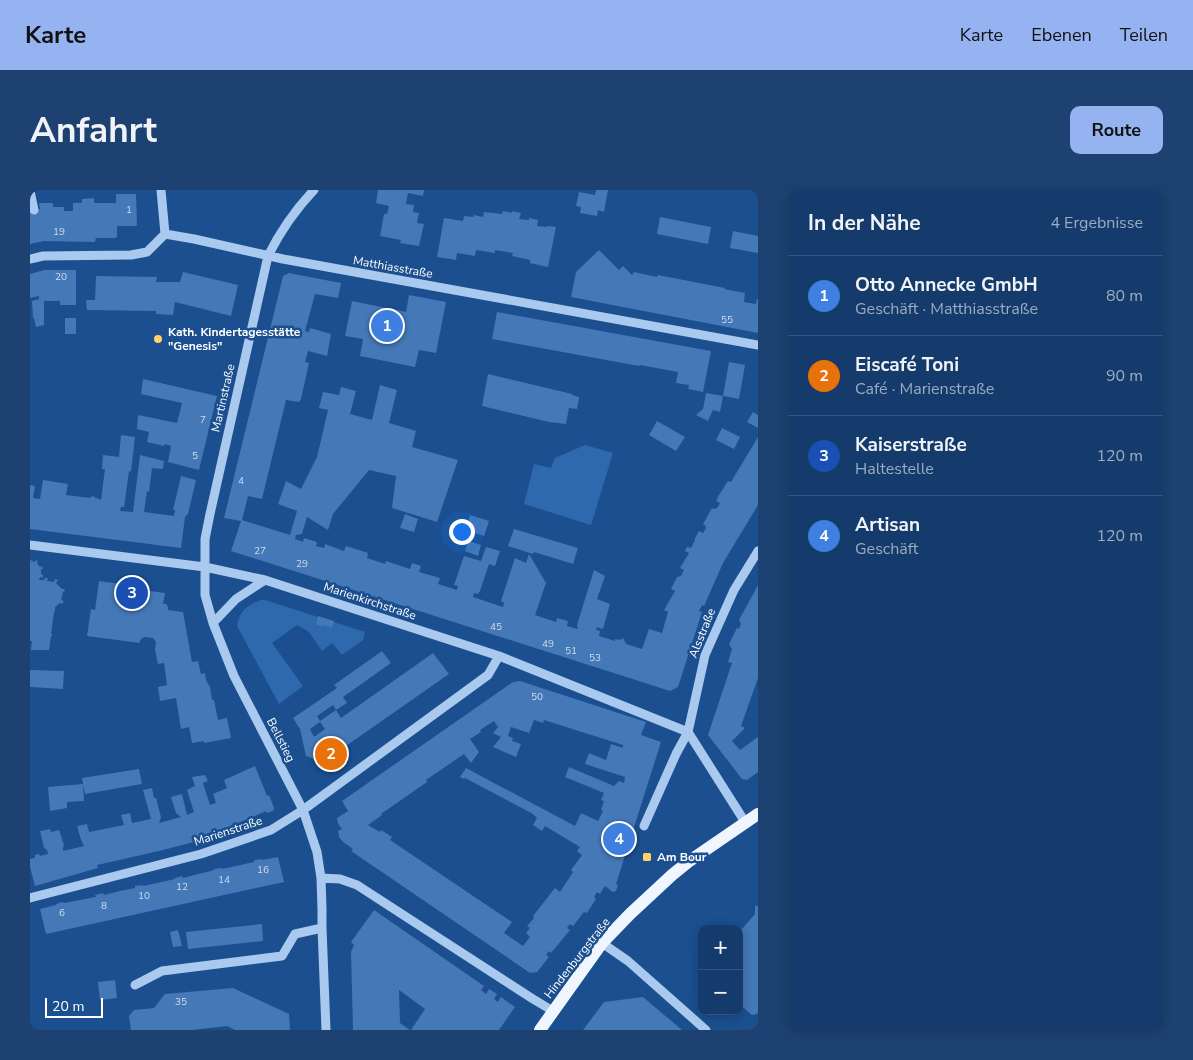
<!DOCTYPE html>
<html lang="de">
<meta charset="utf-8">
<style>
body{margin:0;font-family:"Nunito Sans",sans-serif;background:#1d4271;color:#f1f3f6}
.controls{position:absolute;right:15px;bottom:15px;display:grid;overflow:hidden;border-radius:10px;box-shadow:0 2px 12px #0003}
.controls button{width:45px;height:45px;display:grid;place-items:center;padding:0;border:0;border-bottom:1px solid #33557e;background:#143b6b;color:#f1f3f6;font:25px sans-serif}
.scale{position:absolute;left:15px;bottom:12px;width:58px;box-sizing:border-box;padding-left:5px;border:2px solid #fff;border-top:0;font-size:14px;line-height:18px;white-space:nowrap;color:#fff;-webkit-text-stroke:4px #1b4f8f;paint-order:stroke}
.you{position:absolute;left:431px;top:341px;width:18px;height:18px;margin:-12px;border:4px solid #fff;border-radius:50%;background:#1a73e8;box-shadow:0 0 0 8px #1a73e833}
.badge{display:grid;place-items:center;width:32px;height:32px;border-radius:50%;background:#95b2f1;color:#fff;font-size:16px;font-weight:700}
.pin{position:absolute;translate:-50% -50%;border:2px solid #fff;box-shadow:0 1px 5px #0006}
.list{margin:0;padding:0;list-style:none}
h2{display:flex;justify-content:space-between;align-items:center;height:65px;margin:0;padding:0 20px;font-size:21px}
h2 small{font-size:16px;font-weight:400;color:#9dadc1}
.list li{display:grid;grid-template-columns:32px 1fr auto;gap:15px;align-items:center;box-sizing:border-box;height:80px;padding:0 20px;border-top:1px solid #33557e}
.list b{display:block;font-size:19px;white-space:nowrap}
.list p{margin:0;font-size:16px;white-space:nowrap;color:#9dadc1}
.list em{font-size:16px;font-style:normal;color:#9dadc1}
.map{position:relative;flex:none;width:728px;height:840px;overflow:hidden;border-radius:10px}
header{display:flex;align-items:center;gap:30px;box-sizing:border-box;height:70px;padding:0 25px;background:#95b2f1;color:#111}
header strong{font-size:24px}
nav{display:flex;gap:28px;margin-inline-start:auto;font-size:18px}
.intro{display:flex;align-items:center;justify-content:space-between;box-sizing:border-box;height:120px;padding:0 30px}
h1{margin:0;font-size:35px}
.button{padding:12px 22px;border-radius:10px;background:#95b2f1;color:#111;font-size:18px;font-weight:700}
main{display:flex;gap:30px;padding:0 30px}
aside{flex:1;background:#143b6b;border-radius:10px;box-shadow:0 2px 12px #0003}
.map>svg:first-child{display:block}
.green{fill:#2e69ad}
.building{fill:#4478b7;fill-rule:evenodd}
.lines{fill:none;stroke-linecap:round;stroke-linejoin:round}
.minor{stroke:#a9c9ee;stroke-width:9}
.major{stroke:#f0f6ff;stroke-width:12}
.poi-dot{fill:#ffd166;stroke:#1b4f8f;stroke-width:2}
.labels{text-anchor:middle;stroke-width:5;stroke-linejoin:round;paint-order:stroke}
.number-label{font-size:10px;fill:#d0dded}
.street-label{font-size:12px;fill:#fff;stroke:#1b4f8f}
.poi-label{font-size:12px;font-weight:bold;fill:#fff;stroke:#1b4f8f;text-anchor:start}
</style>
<header>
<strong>Karte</strong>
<nav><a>Karte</a><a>Ebenen</a><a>Teilen</a></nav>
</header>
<div class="intro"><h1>Anfahrt</h1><a class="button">Route</a></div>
<main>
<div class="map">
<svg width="728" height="840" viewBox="0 0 728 840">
<rect width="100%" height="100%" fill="#1b4f8f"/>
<path class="green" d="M555,255L583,263L561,335L494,314L504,274L521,278L525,268Z
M231,410H235L335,442L333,450L312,465L302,453L292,461L279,442L267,435L242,453L273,496L249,514L207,436C209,421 218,415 231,410Z"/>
<path class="building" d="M348,0H394L393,6L378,3L376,14L384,15L383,22L389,23L387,33L394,34L389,56L370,53L371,50L350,46L354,24H357L359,16L346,13Z
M566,0H578L574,22L568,20L567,26L550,23L551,17L546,16L549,2L565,5Z
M86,4H106L107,35L106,36H87V46L86,48H65L66,50L64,52L14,51L0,54V21L10,19L9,13H23V17H34V21H43V13H52V9L64,8V13H86Z
M473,21L482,23V21L491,23L489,29L499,30V28L508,30L507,36L517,37V36L526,37L518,77L500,73V70L482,66L483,63L465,60V63L446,60L445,66L427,63L426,70L407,67L414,28L433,31L434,26L443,27L444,25L453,27L454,22L472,24Z
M630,27L681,37L678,54L627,44Z
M703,41L728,46V63L700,58Z
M569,60L589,80L593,76L602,85L604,82L627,87L628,85L695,98L694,99L715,103L714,112L726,114L727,109H728V143L541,107L546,82Z
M14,80H46V115H30V111H14V135L6,137L4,128H3L2,111L9,109V106L0,108V84Z
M153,82L208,95L201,126L145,112L143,125L126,124V121L57,120L56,110H65L66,86L127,87L126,92H150Z
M259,83L311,93L308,108L285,104L275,141L279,142L280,138L301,144L297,166L278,161L275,172L279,173L271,209L269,212L256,210L232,309L218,306L212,330L260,345L267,321L248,314L256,291L271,299L287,267L298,220L289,218L293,202L309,205L311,197L326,201L320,224L342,230L350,195L367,200L359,233L386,241L382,257L428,270L407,332L362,318L366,286L339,280L303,324L298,340L277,327L272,344L266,345L265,349L273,352L274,348L287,352L286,356L294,358L295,354L314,361L316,356L338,363L337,368L355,374L356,371L380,379L382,373L391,376L389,382L410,388L408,394L427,400L428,396L424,395L434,366L451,371L456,357L470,361L465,376L459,374L450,401L448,404L444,403L443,407L473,417L474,413L471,411L485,368L496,373L499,364L516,393L505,425L526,432L527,428L538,431L537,436L548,439L547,435L564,380L575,386L567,409L580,414L573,439L567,437L566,440L570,441L569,446L585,451V449L590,450L593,448L596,454L612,459L619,439L632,443L638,422L634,420L645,401L641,399L647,387L651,386L654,380L650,378L659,363L655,361L657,357L661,358L665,350V348L669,341L673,343L676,338L675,335L673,334L682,318L684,319L687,318L690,313L686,311L689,305L698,291L701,292L728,247V315L693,373L674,416L672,415L669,421L672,422L648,497L640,501L201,361L211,331L194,328L253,86Z
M379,105L416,112L406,163L389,160L385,177L330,166L333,149L315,146L322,111L376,122Z
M467,122L681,161L673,202L658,199L659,195L646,193L648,182L610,175L609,176L462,149Z
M35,128H46V144H35Z
M699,172L715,175L709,209L693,206Z
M458,184L542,204V205L549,207L547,219L539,218L536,234L519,232L452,216Z
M113,189L187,206L169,280L138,272L141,256L135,254L134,256L117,252L119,242L107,239L108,225L147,233L152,213L111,204Z
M676,203L693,206L690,222L683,220L678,231L666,225L673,219Z
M723,222L728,225V238L717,232Z
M627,231L655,247L646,261L619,245Z
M692,238L710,247L704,259L686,250Z
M91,245L105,247L101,282L99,281L94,317H91L90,321L103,322L110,265L134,271L133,279L122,278L119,302L117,301L114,322L144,326L145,320H143L151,286L166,290L158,324L155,327L151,358L0,339V295L5,296L3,308L10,309L13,290L38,294L36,305L60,308L62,306L71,310L75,279H72L73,265L89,267Z
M375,324L388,329L384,342L370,338Z
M440,325L459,331L454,346L436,340Z
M484,339L548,358L543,374L504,362L503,364L478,356Z
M438,351L451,355L448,366L435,361Z
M0,370L5,372L6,370L8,371L7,373L10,377L12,376L13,379H11V384L13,385V388L10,387L9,390H14L15,388H18L17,391L24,392L25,389L28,390L26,393L32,399H34L35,401L33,402L31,410L34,411L32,414L30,413L25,417V421L24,422L21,444H22V446H21L19,460H1L2,451H0Z
M69,391L91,394V397L135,403L133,414H136L138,417V420L153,422L162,472L168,471L171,484L175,483L176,490L180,497L182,510H184L188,530L197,528L201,548L174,553V551L162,553L159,537L151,539L146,508L130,511L128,497L137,495L134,473L128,474L125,460L126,452L123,448L114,447L110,450V453L57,446L61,419L65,420Z
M728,395V488L711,536L715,538L702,551L710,560L728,547V582L717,590L712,589L678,545L702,473L698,472L702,459L699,454L707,438L709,439L711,434L709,430Z
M288,426L304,431L302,438L293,435V437L286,434Z
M352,461L361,473L313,507L317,513L306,520L303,515L287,526L290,531L306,520L311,528L403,463L419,484L293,572L276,566L270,539L263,528L307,498L304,495ZM290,532L295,539L284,547L280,539Z
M0,480L34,481L33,499L0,497Z
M490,491L616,532L611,545L631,552L586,694L588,695L586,701L583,702L575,696L570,704L567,702L564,707L566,709L557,723L554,722L543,736L540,734L537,738L540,740L521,763L519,761L516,765L519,767L507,782L500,783L321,661L323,659L313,652L309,647L308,641L312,639L308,634L307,628L318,621L312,611L483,492ZM504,530L513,533L514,530L593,555V558L581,554L576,570L559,563L555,574L595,587L594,593L589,591L584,596L539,577L535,587L574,603L571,610L574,611L571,620L573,621L568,631L551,623L545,636L436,578L430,587L434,589L435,588L503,624L507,628L503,635L512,641L515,636L550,657L547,661L552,665L541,680L543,682L530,702L525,698L503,726L504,728L497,736L500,738L496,743L500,747L493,756L474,743L482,732L360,650L362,647L351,640L350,642L338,635L352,625L351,624L397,592L396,590L434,564L441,573L449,562L440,549L451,542L450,540L464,531L468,537L463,543L471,547L463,557L486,567L491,554L482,551L483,548L478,546L481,537L499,543Z
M225,576L237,606L239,605L244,618L243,621L237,623L236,621L164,652L129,661L67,675L68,678L5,696L0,677V669L5,668V665L9,664L10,666L18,664L17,660L14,658L10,641L20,639L21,642L29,640L34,655L33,658V661L54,656L51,650L47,636L57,634L59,642L94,635L91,625L100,623L102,633L121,629L113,600L122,598L124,608H126L131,627L129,633L151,627L146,623L141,607L152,604L157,625L164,622L157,600L165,596L162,587L175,585L178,591L173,593L180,615L186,613L183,604L197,598L194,590Z
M109,579L112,594L55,604L52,588Z
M53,594L54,611L37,612V618L20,621L18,597Z
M248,667L254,692L16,744L10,719L26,715V714L33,712L34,713L66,707L65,705L73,703L74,705L90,701L105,698V696L113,695V696L145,689V688L152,686L153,688L184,680V679L192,678V679L224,672V670L232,669V670Z
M725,716H728V822L727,824L722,825L709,814V740H711L725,724Z
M344,720L454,796L451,800L456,804L459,799L467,804L464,809L468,812L471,807L485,817L469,840H381L395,819L369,800L370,833L380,840H323L321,762L324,755L321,752Z
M232,734L233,751L158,759L156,742Z
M148,740L152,756L143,757L140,742Z
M85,790L87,808L70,810L68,792Z
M203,798L259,824L260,840H205L197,836L162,840H101L99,826L104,820L124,818L135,804Z
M613,807L652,840H553L574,812Z"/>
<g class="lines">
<path class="minor" d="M131,0L135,44
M284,0C265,20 250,42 238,66L180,324L175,349V405L183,433L204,486L273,620L287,662L291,688L292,719V738L296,840
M0,1L4,20
M135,44L164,49L253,69L728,155
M0,69L13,66L101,65L117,62L135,44
M0,355L175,377L235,390L469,466L658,542
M183,433L206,409L235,390
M658,542L715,632
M614,636L646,564L658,542L675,465L704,400L728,361
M291,688L310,689L327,695L503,809L523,821
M0,708L171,664L241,640L273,620L458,485L469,466
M572,753L598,771L676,840
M105,795L132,781L252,766L265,744L292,738"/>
<path class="major" d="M510,840L572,753L600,724L642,685L658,672L728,624"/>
</g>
<g class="poi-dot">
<circle cx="128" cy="149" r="5"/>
<rect x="612" y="662" width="10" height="10" rx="2.5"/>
</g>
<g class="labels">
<g class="number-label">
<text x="99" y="23">1</text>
<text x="29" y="45">19</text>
<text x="31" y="90">20</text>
<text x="697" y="133">55</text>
<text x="173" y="233">7</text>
<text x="165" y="269">5</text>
<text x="211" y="294">4</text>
<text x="230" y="364">27</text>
<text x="272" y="377">29</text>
<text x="466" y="440">45</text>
<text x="518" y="457">49</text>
<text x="541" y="464">51</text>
<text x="565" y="471">53</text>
<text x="507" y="510">50</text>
<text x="233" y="683">16</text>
<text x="194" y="693">14</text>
<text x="152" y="700">12</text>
<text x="114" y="709">10</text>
<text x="74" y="719">8</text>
<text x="32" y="726">6</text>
<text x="151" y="815">35</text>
</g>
<g class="street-label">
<text transform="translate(363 77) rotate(10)" y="4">Matthiasstraße</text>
<text transform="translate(193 208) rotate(-77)" y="4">Martinstraße</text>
<text transform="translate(340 411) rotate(18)" y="4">Marienkirchstraße</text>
<text transform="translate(672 443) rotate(-68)" y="4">Alsstraße</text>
<text transform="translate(251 550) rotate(63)" y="4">Bellstieg</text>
<text transform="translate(198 641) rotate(-18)" y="4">Marienstraße</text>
<text transform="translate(547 768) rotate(-52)" y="4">Hindenburgstraße</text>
</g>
<g class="poi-label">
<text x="138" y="146">Kath. Kindertagesstätte<tspan x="138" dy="14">"Genesis"</tspan></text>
<text x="627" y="671">Am Bour</text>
</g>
</g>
</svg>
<div class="controls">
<button>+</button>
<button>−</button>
</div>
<div class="scale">20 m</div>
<div class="you"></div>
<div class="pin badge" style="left:357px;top:136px;background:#3f7fe0">1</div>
<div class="pin badge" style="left:301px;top:564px;background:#e8710a">2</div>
<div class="pin badge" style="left:102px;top:403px;background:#1a4fb4">3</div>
<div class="pin badge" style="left:589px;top:649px;background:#3f7fe0">4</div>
</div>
<aside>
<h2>In der Nähe<small>4 Ergebnisse</small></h2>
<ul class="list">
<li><span class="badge" style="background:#3f7fe0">1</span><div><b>Otto Annecke GmbH</b><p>Geschäft · Matthiasstraße</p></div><em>80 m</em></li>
<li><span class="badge" style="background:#e8710a">2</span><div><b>Eiscafé Toni</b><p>Café · Marienstraße</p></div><em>90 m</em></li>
<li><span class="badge" style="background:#1a4fb4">3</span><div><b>Kaiserstraße</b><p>Haltestelle</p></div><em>120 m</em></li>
<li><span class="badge" style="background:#3f7fe0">4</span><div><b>Artisan</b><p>Geschäft</p></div><em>120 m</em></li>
</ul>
</aside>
</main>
